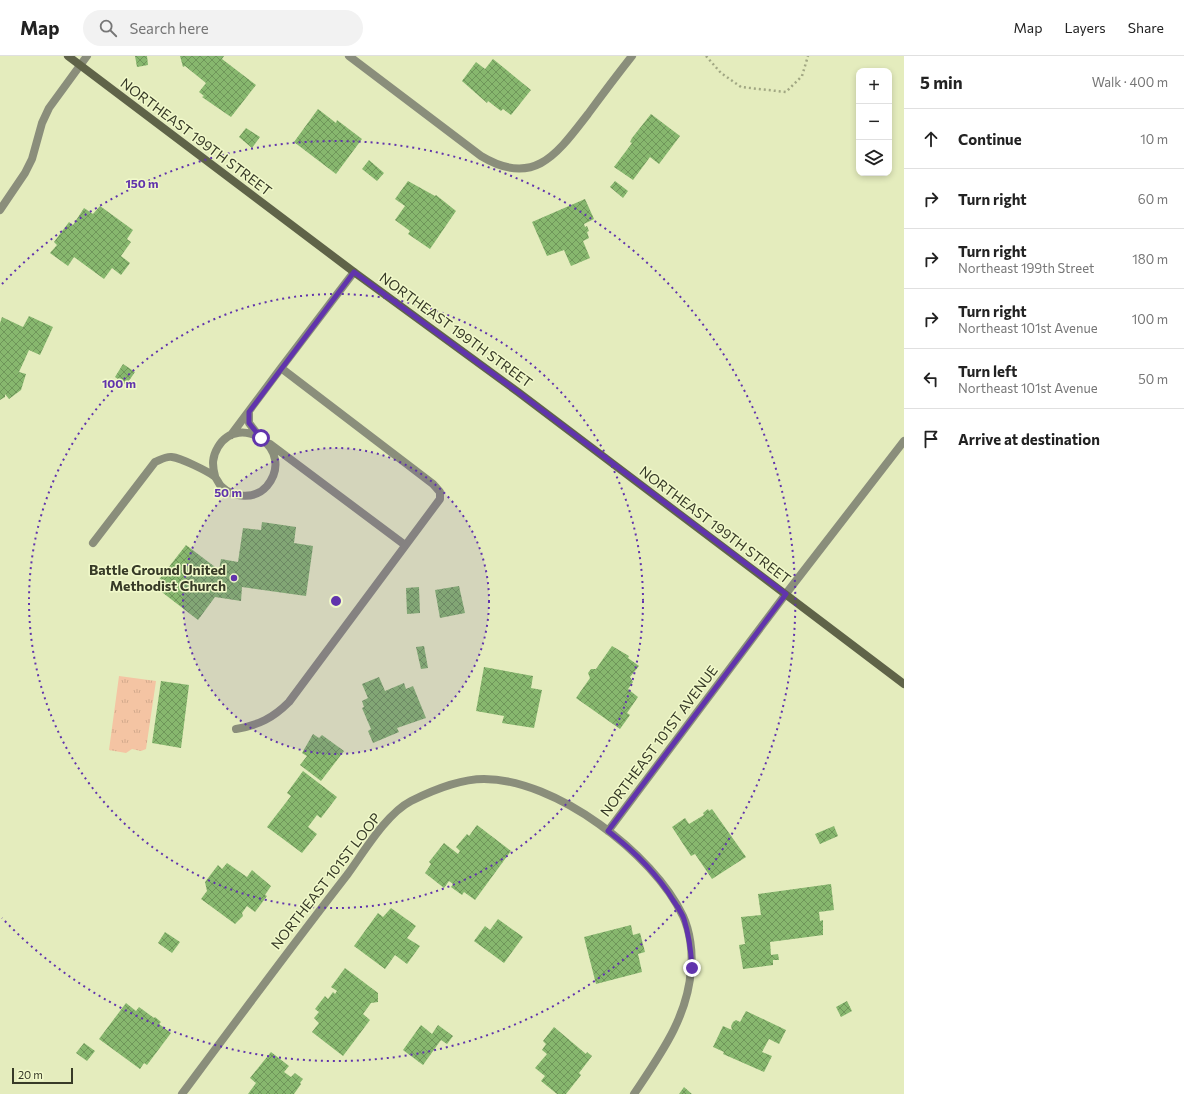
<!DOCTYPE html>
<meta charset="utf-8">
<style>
body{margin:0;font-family:Commissioner,sans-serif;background:#f2f2f2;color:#222}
.controls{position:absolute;right:12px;top:12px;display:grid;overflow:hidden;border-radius:8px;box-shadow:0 2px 6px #0003}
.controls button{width:36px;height:36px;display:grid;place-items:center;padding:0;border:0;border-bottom:1px solid #e0e0e0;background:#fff;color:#222;font:20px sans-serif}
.scale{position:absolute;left:12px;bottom:10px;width:61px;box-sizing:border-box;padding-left:4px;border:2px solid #373a27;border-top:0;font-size:11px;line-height:14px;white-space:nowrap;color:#373a27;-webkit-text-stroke:3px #f1f9ca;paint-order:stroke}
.stop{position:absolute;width:12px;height:12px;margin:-9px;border:3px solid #6134ac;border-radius:50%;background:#fff}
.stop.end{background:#6134ac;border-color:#fff;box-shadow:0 1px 4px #0008}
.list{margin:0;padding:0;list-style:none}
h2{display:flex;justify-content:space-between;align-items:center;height:52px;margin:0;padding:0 16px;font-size:17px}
h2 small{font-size:13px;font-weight:400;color:#767676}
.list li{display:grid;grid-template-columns:26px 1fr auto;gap:12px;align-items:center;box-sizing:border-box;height:60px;padding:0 16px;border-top:1px solid #e0e0e0}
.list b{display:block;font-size:15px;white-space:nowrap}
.list p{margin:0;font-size:13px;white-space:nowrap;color:#767676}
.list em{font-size:13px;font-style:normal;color:#767676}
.icon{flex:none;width:22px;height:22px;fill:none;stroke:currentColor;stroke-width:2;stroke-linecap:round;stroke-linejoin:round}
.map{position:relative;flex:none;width:904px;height:1038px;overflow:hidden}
header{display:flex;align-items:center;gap:24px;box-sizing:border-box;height:56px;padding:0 20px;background:#fff;border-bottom:1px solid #e0e0e0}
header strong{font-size:19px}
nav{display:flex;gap:22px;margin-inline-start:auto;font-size:14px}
.search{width:280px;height:36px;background:#f2f2f2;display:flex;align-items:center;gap:10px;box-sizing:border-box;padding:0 14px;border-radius:22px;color:#767676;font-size:15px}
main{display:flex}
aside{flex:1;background:#fff}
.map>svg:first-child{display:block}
.grass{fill:url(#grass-tufts)}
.building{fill:url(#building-cross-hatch)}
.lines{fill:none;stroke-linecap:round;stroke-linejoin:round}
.path{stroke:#a1a783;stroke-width:2.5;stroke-dasharray:2 3;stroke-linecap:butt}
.lane{stroke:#8a8e7b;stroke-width:8}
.street{stroke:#8a8e7b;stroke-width:8}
.secondary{stroke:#5f6348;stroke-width:8}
.route{stroke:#6134ac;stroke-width:5}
.ring{fill:none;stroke:#6134ac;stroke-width:2;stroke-dasharray:2 4}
.poi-dot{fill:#6134ac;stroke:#f1f9ca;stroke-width:1.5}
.labels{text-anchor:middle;stroke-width:3;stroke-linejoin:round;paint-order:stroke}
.street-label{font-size:14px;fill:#373a27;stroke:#f1f9ca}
.poi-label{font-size:14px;font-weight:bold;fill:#373a27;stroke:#f1f9ca;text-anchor:end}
.centre{fill:#6134ac;stroke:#f1f9ca;stroke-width:2}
.ring-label{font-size:12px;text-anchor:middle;font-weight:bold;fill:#6134ac;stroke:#f1f9ca;stroke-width:3;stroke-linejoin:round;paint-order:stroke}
</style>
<header>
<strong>Map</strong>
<div class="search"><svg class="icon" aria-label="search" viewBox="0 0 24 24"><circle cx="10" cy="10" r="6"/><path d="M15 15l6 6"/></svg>Search here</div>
<nav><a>Map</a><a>Layers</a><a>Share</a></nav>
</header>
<main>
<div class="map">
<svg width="904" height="1038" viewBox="0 0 904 1038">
<defs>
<pattern id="grass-tufts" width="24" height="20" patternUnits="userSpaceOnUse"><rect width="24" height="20" fill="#f4c4a3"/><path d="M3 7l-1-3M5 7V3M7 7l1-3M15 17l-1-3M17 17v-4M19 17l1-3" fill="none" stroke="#d2a98c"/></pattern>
<pattern id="building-cross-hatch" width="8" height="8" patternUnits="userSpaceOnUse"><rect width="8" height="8" fill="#87b76e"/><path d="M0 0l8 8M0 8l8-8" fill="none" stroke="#6f965a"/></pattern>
</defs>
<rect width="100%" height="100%" fill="#e4ecbd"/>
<path class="grass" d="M119,620L156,625L146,693L141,695L132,693L126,697L109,694Z"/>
<path class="building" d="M135,0H147L148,9L137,11Z
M180,0H224L222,3L256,29L231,61L202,41L204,40L199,36L206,27L185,10L183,11Z
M493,3L531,34L511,59L503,53L501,55L488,45L487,47L462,25L476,6L485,13Z
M318,53L336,67L337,64L362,83L336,118L294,86Z
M651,58L680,80L659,108L650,101L633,124L614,111L632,87L630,86L632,82Z
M246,72L260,81L252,92L239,81Z
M369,104L384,117L377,125L362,113Z
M408,125L435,140L436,139L456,155L430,193L408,178L410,175L395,164L405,150L395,143Z
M615,125L628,135L623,142L610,131Z
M585,143L594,163L584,168L585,171L587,170L589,175L587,176L589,182L583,185L590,202L571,210L564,194L547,200L532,166Z
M100,150L133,174L127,183L131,186L121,200L130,207L121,219L112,212L104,223L74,201L68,210L50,197L57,189L54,186L69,166L73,169L84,152L93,158Z
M29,260L53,271L40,299L29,294L19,316L26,318L21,334L9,343L5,338V341L0,344V267L2,261L23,271Z
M123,308L135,316L126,329L115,321Z
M262,466L296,471L294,487L313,490L306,540L242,531L241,545L215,541L198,564L154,530L186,489L219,514L221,503L238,506L243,472L261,474Z
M459,530L465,557L440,562L435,534Z
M419,531L420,557L407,558L406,532Z
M424,590L428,612L421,613L416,591Z
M612,590L629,600L628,602L639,610L630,621L633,626L628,633L638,641L627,657L630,659L620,673L576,642L590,622L588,617L591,613H596Z
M484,611L533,620L531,632L542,634L534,672L502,667L504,660L476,655Z
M379,621L385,635L404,627L406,633L413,630L426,662L397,672L399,676L373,687L368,675L371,673L362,652L364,651L362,645L368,642L362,628Z
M161,625L189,629L181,692L152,687Z
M313,678L319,682L322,679L344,695L321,725L300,709L307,700L302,697Z
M303,715L337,741L321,762L317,759L308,771L317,778L302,797L267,771L291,740L287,737Z
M708,753L709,755L712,753L746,801L712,823L695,798L691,800L672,771L685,762L689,768L704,759L703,757Z
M477,769L511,795L475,844L464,836L462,839L451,831L453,828L449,825L444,832L425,817L431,808L429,806L444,787L458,798L460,795L456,791L467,778L469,780Z
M834,770L838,780L820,788L815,778Z
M227,807L247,821L252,814L271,830L265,839L267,840L255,856L247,850L242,857L243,860L235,868L201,843L207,835L205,826L218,809L222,813Z
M831,828L834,854L819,856L820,865L823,864V879L770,886L771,899L778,898L779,904H773V909L743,913L739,889L745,888L741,861L761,859L758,838Z
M391,852L416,870L407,882L420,890L407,908L395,899L385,913L354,890L378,857L383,861Z
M498,863L523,881L504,907L474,885L485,870L490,874Z
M631,869L633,879L640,877L645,896L638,898L642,916L596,928L584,881Z
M165,876L180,886L172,897L158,887Z
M345,912L378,937V946L371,947L363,958L370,964L343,1000L312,976L319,967L314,962L319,956L315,953L325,940L328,943L333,936L335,938L337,935L331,931Z
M847,945L852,955L841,961L836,951Z
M126,947L136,955L139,951L154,962L155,961L161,966L159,968L171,977L147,1009L144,1007L140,1013L99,983Z
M746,955L786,974L779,988L769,983L762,996L772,1000L764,1016L723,998L724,996L713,991L723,970L732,974L731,970L733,966L736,964L740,966Z
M421,969L432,978L438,969L453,980L447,988L441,984L423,1009L403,994Z
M554,971L586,998L587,996L592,1000L579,1017L581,1019L566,1038H557L541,1025L545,1020L535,1012L547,998L542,994L546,988L543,985Z
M84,987L95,995L87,1005L76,997Z
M271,996L289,1010L284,1016L291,1021L295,1017L303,1023L300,1027L301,1028L294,1038H248L256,1027L250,1022Z
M684,1031L692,1038H679Z"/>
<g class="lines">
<path class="path" d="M706,0L721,17L741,31L786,36L802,20L808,0"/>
<path class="lane" d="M281,312L354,216
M249,356V367L259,380
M231,379L281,312L433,428L440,436V443L289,646C273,662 259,669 236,673
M270,388L405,489
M93,487L155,406C160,404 166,400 172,401C181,402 207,415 214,420C217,422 218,427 221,430C233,442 255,444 267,430C297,393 239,355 218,391C212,401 212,409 215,420"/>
<path class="street" d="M349,0L481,100C534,132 557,98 588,58C602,39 617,19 632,0
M0,154L25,117L32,103L42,67L49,52L87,0
M608,775L785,539L904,385
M182,1038C237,964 291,891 347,819C364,796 386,758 411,745C433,734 459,723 484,723C555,723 653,797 683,860C690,875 693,897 691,913C688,961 660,999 634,1038"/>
<path class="secondary" d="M68,0L354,216L518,336L904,628"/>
</g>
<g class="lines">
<path class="route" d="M261,382L249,367V356L354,216L518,336L786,538L608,775C634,795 656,816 673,844C677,850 682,857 684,863C689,879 691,895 692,912"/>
</g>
<circle cx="336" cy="545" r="153" fill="#6134ac" fill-opacity=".12"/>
<g class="ring">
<circle cx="336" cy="545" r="153"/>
<circle cx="336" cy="545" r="307"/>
<path d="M2 228A460 460 0 1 1 2 862"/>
</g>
<circle class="poi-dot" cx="234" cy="522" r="4"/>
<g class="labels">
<g class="street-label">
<text transform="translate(196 81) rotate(37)" y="5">NORTHEAST 199TH STREET</text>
<text transform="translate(456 274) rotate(36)" y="5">NORTHEAST 199TH STREET</text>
<text transform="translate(715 469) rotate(37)" y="5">NORTHEAST 199TH STREET</text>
<text transform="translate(659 685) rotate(-53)" y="5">NORTHEAST 101ST AVENUE</text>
<text transform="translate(326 825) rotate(-52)" y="5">NORTHEAST 101ST LOOP</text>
</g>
<g class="poi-label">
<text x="226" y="519">Battle Ground United<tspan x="226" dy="16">Methodist Church</tspan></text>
</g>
</g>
<circle cx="336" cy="545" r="6" class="centre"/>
<g class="ring-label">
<text x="142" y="132">150 m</text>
<text x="119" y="332">100 m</text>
<text x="228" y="441">50 m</text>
</g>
</svg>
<div class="controls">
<button>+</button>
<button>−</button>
<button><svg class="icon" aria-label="layers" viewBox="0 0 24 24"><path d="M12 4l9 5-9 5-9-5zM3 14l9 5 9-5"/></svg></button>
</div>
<div class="scale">20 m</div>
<div class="stop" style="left:261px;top:382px"></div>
<div class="stop end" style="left:692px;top:912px"></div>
</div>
<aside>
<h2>5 min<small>Walk · 400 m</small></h2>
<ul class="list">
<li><svg class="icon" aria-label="ahead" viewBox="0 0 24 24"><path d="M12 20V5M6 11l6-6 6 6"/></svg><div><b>Continue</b></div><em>10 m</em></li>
<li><svg class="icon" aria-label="right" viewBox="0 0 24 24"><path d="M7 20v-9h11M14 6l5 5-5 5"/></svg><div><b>Turn right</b></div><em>60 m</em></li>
<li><svg class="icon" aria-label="right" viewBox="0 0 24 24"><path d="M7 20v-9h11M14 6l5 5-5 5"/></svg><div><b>Turn right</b><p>Northeast 199th Street</p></div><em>180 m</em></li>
<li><svg class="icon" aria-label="right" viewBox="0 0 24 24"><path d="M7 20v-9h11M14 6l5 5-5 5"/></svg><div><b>Turn right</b><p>Northeast 101st Avenue</p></div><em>100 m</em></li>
<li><svg class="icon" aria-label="left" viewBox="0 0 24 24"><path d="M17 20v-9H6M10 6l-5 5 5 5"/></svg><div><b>Turn left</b><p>Northeast 101st Avenue</p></div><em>50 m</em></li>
<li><svg class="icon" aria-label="arrive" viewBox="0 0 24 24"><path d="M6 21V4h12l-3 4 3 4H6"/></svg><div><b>Arrive at destination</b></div></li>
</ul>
</aside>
</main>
